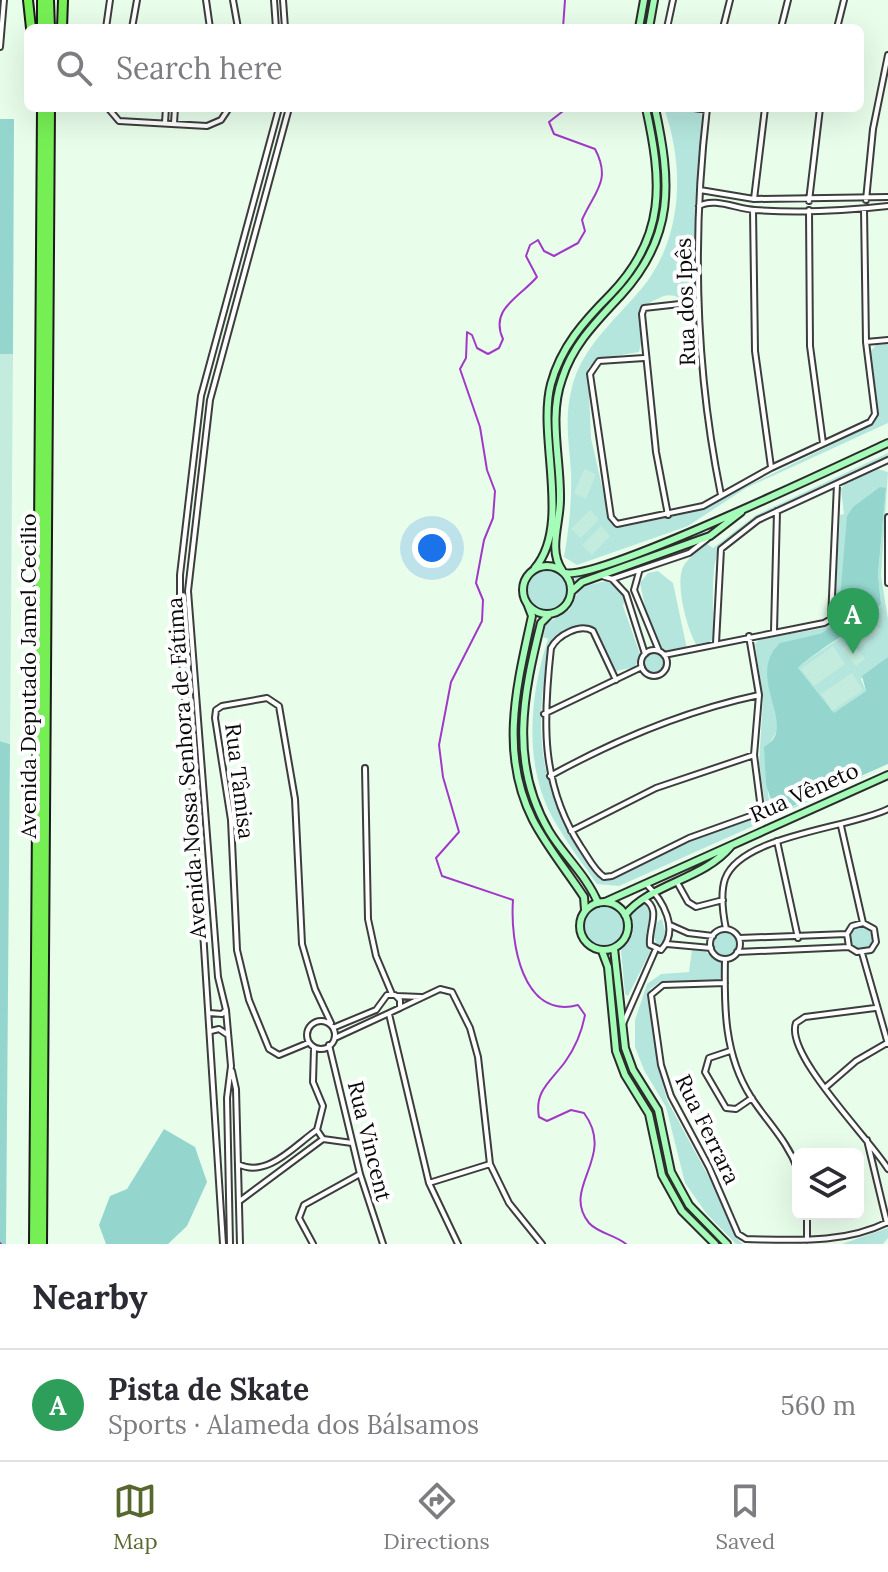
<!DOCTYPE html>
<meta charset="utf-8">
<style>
body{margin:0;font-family:Lora,serif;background:#f2f2f3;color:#2b2b33}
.controls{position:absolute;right:24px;bottom:24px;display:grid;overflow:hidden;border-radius:12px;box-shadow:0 8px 32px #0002}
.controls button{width:72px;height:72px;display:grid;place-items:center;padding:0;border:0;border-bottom:2px solid #e1e1e2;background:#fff;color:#2b2b33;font:40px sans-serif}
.you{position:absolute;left:432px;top:548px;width:28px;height:28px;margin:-20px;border:6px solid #fff;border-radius:50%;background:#1a73e8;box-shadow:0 0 0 12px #1a73e833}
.badge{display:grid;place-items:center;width:52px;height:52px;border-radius:50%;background:#57682e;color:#fff;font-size:26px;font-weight:700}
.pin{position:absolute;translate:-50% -66px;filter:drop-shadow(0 2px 4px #0008)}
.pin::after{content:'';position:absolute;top:42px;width:28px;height:24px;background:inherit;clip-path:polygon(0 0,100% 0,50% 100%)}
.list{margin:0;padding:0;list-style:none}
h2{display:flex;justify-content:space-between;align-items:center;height:104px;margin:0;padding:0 32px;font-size:34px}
h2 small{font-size:26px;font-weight:400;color:#7c7c81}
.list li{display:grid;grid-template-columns:52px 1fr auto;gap:24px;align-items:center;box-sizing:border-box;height:112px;padding:0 32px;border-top:2px solid #e1e1e2}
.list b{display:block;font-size:30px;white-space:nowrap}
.list p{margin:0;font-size:26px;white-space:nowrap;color:#7c7c81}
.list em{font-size:26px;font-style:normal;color:#7c7c81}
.icon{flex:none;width:44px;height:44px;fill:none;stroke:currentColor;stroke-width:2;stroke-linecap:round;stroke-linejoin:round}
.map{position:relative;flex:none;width:888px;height:1244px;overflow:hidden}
.search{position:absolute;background:#fff;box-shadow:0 8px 32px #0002;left:24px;right:24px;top:24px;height:88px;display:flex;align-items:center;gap:20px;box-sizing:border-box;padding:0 28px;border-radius:12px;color:#7c7c81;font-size:30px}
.sheet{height:216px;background:#fff}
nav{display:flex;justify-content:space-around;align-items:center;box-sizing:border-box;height:112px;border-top:2px solid #e1e1e2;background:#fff;font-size:22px;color:#7c7c81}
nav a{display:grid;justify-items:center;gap:4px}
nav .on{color:#57682e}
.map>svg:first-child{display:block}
.green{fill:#b4e6dd}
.forest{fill:#94d6ce}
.pitch{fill:#c3ebde}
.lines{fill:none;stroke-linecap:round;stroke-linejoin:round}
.stream{stroke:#a139c7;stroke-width:2}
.street-casing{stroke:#3d3d3d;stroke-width:8}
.secondary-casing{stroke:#2c2c2c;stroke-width:10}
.highway-casing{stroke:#1b1b1b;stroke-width:12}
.street{stroke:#fff;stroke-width:4}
.secondary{stroke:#a5fcb8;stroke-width:6}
.highway{stroke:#76ef55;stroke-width:8}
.labels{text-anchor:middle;stroke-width:8;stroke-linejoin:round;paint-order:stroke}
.street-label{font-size:22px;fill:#0a0a0a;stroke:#fff}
</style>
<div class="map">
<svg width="888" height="1244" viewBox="0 0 888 1244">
<rect width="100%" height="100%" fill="#e8feeb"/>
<path class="green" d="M664,108L698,111L704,118L695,205L694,293L688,299C680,299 673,293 664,296C626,311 648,322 639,352L598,359L588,368L591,438L610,522L622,527L694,512L872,425L877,415L870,352L876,345L888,344V423L746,488L688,526L577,565L564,557C569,529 572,501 571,472C569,442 564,417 572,387C583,345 615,321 642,288C683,238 685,167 664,108Z
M888,453V457C855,472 730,522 718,552C710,572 714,615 713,638L710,642L696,644C687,629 675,584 683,567C688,557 699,551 707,544L713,548L756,515Z
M878,469L888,472L881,576L888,619V657L861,679L866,691L834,714L798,672V668C825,645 858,631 881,604L878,574L886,488L839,621L822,633L781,643C757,678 775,691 779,727L769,745L768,794L772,812L775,814L888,766L619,886L597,884C583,864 567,843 555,822C523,768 529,697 548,639L543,637L546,624L569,610L581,587L606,581L616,586L625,599L623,606L640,654L635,667L616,671L597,630L586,624C548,634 550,647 544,682C533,754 552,821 599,877L613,879L691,840L755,818L765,804L759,763L763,700L755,644L760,639L824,628L834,621L840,515L844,514L841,489L845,484Z
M702,531L706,535L576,583L574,576Z
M528 590a20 20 0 1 1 40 0a20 20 0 1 1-40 0Z
M658,571L673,583L687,649L668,653L660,648L653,627L649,625L640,583L648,573Z
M644 663a10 10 0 1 1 20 0a10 10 0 1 1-20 0Z
M644,901L652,910L646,933L650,952L628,996L625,994L621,950L633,933L631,914Z
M584 927a20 20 0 1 1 40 0a20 20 0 1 1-40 0Z
M662,919L666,935L658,947L653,935L658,921Z
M850 938a12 12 0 1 1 24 0a12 12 0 1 1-24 0Z
M713 944a12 12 0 1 1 24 0a12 12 0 1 1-24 0Z
M692,950L706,952L721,962L723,975L718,981H661L650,989L648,998L658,1067L667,1100L712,1183L736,1238L743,1244H778H736L706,1213L685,1183L666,1107L644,1070L635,1047V1020L647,984L661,974L689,972Z
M888,1228V1238L883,1244H842Z"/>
<path class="forest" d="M0,119H14L13,354H0Z
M880,487L886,488L878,574L881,604C857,631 824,644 798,668L834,713L866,691L862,676L888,657V764L775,814L766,784L764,747C801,727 743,678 780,643L822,633L838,621L847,516L853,507Z
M0,741L10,744L6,1244H0Z
M164,1129L195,1147L207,1182L187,1226L168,1244H106L99,1225L110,1196L127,1189Z"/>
<path class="pitch" d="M0,354H13L10,744L0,741Z
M584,469L596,474L586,499L574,493Z
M590,510L599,519L581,538L571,529Z
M601,526L610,536L592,555L582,545Z
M871,619L880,630L860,646L851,635Z
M851,641L865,659L856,666L842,649Z
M833,646L845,664L814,686L801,669Z
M852,673L863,690L832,711L821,694Z"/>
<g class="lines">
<path class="stream" d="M563,28L565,0
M567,108L549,122L554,134L595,149C612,181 594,192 582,220L585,231L578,243L554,256L544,251L538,240L530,245L526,256L537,277C520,297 489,309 503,339L499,348L488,354L477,348L472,335L467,332L466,358L460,369L480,427L487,470L495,491L493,518L484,540L476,583L483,600L482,621L451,682L439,745L443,777L459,832L436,858L442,876L513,900C510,941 522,1020 578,1005L585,1015C582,1031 575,1048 565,1062C551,1081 534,1091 539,1117L547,1121L571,1110L584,1113C617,1158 560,1187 589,1223C598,1233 615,1235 626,1244
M0,1243L1,1244"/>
<defs>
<path id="street" d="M206,0L210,28
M233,0L238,28
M274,0L276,28
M283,0L285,28
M106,28L110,0
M132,28L137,0
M667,28L673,0
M723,28L730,0
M781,28L788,0
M837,28L844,0
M0,47L4,0
M108,108L119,121L207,126L221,120L229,108
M694,108L707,110
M707,108C692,237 695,368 721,495
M165,122L166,108
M174,123L175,108
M700,190L754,199L888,197
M754,199L765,108
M866,200L873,129L888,55
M809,201L820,108
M699,206C714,197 737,209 755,210C798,213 844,211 888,206
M753,210L755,351L771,467
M809,210L810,346L823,443
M866,342L888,340
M644,358L599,361L590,374L611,517L617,524L703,506L771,468L870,422L875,414L866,342L864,209
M668,515L656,452L642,314L644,308L698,302
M888,517V583
M639,572L634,590L659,651
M602,576L612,579L689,553L707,539
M612,579L626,594L645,654
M774,631L777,511
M716,643L721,549L758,520L888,460
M641 663a13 13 0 1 1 26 0a13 13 0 1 1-26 0Z
M664,655L824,623L831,619L837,484
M616,680L593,631C580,623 558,635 551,648C543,720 540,784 581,847C588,857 594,870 604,877L612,876L689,838L756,814L761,809L754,755L759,695L749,636
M544,714L642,667
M365,768L368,919L376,956L392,994
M550,776C617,739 684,711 759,695
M841,826L863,923
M571,831L656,788L754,755
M777,841L798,938
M678,884L688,902L696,907L723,900
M644,899C662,909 648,928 650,945L661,950C680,930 663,900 646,884
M670,925L688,933L713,936
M726,929C723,914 720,894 725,879C741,835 847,829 888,809
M710 944a15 15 0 1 1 30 0a15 15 0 1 1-30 0Z
M739,938L847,934L852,926L863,923L874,929L876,942L871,950L857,952L849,947L847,934
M667,944L711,948
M737,952L849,947
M862,953L888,1044
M725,959C724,1006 724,1055 751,1097C767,1122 787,1140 798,1170
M725,983L663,985L651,995L661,1065L671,1096L709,1167L738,1234L746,1239C795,1240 844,1244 888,1222
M397,996L421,997
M400,1008L440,989L452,992L470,1028L478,1057L490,1164L509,1203L542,1244
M875,1008L805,1017L796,1023C784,1054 870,1139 888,1169
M209,1013L222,1014L225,1011
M389,1014L429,1183L458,1244
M307 1035a14 14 0 1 1 28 0a14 14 0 1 1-28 0Z
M623,1024L655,951
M335,1027L376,1010L387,995H395L400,1000V1008L335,1038
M211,1031L219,1029L228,1035
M308,1043L279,1055L269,1049L249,1000L237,950L231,820L215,718L216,710L222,706L267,698L279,706L295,799L302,944L315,989L331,1023
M329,1045L360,1174L383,1244
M314,1048L313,1082L323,1106L317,1130L323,1139L352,1143
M730,1051L709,1058L705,1072L726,1108L736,1109L752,1098
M232,1071L236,1089L240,1244
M826,1087L856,1061L887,1043
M867,1140L887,1223
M238,1164C267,1179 295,1145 317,1130
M429,1183L490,1164
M241,1200L323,1139
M807,1240V1214
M223,1244L198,853L180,636V575L201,396L279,108
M230,1244L227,1098L231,1066L226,1010L218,977L188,591L210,400L289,108
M313,1244L299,1218L304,1205L360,1174"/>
<path id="secondary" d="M639,28L644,0
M649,28L654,0
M523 590a24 24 0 1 1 48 0a24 24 0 1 1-48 0Z
M535,568C572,524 537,437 551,384C561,347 584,321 611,294C667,236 662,181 646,108
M562,570C548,550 560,523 560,500C561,459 548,418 562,379C573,344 597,321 621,295C675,236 671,182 655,108
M565,573C598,581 842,464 888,443
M572,591L582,582L710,536L741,512
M527,603L532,616C517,685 499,753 533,820C547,847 567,871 584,897L585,910
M550,614L541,623C523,695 509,763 549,831C564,856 587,876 598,903
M580 926a24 24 0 1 1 48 0a24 24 0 1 1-48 0Z
M605,902L888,775
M625,915C651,883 703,880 731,846
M614,948L625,1048L633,1070L658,1110L671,1172L689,1205L727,1244
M602,951L608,967L616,1051L625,1075L649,1114L662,1175L682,1211L715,1244"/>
<path id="highway" d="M28,0L31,28
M49,0L50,28
M42,28V0
M62,28L63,0
M34,1244L42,108
M42,1244L50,108"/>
</defs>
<use href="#street" class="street-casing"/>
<use href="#secondary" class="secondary-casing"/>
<use href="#highway" class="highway-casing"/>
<use href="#street" class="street"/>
<use href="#secondary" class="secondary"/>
<use href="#highway" class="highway"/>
</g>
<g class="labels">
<g class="street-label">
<text transform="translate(685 302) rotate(-92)" y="8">Rua dos Ipês</text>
<text transform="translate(28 676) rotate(-90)" y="8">Avenida Deputado Jamel Cecilio</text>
<text transform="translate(186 768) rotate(-94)" y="8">Avenida Nossa Senhora de Fátima</text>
<text transform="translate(240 781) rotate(83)" y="8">Rua Tâmisa</text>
<text transform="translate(804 792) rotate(-24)" y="8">Rua Vêneto</text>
<text transform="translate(708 1129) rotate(64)" y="8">Rua Ferrara</text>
<text transform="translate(370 1141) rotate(76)" y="8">Rua Vincent</text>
</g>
</g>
</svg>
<div class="controls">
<button><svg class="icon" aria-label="layers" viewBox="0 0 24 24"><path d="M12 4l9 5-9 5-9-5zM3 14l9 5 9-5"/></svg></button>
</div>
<div class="you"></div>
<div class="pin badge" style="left:853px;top:654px;background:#2e9e5b">A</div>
<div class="search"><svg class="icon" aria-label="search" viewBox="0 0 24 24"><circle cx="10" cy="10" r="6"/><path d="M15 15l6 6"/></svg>Search here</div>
</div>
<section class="sheet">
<h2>Nearby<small></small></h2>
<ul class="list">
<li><span class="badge" style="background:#2e9e5b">A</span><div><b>Pista de Skate</b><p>Sports · Alameda dos Bálsamos</p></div><em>560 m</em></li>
</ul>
</section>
<nav>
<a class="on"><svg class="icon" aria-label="map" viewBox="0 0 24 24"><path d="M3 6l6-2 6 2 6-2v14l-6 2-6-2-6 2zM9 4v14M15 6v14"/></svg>Map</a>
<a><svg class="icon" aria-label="directions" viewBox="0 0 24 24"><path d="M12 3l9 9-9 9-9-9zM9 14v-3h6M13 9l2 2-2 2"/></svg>Directions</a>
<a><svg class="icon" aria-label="saved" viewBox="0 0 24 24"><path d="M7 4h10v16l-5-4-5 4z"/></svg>Saved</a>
</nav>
